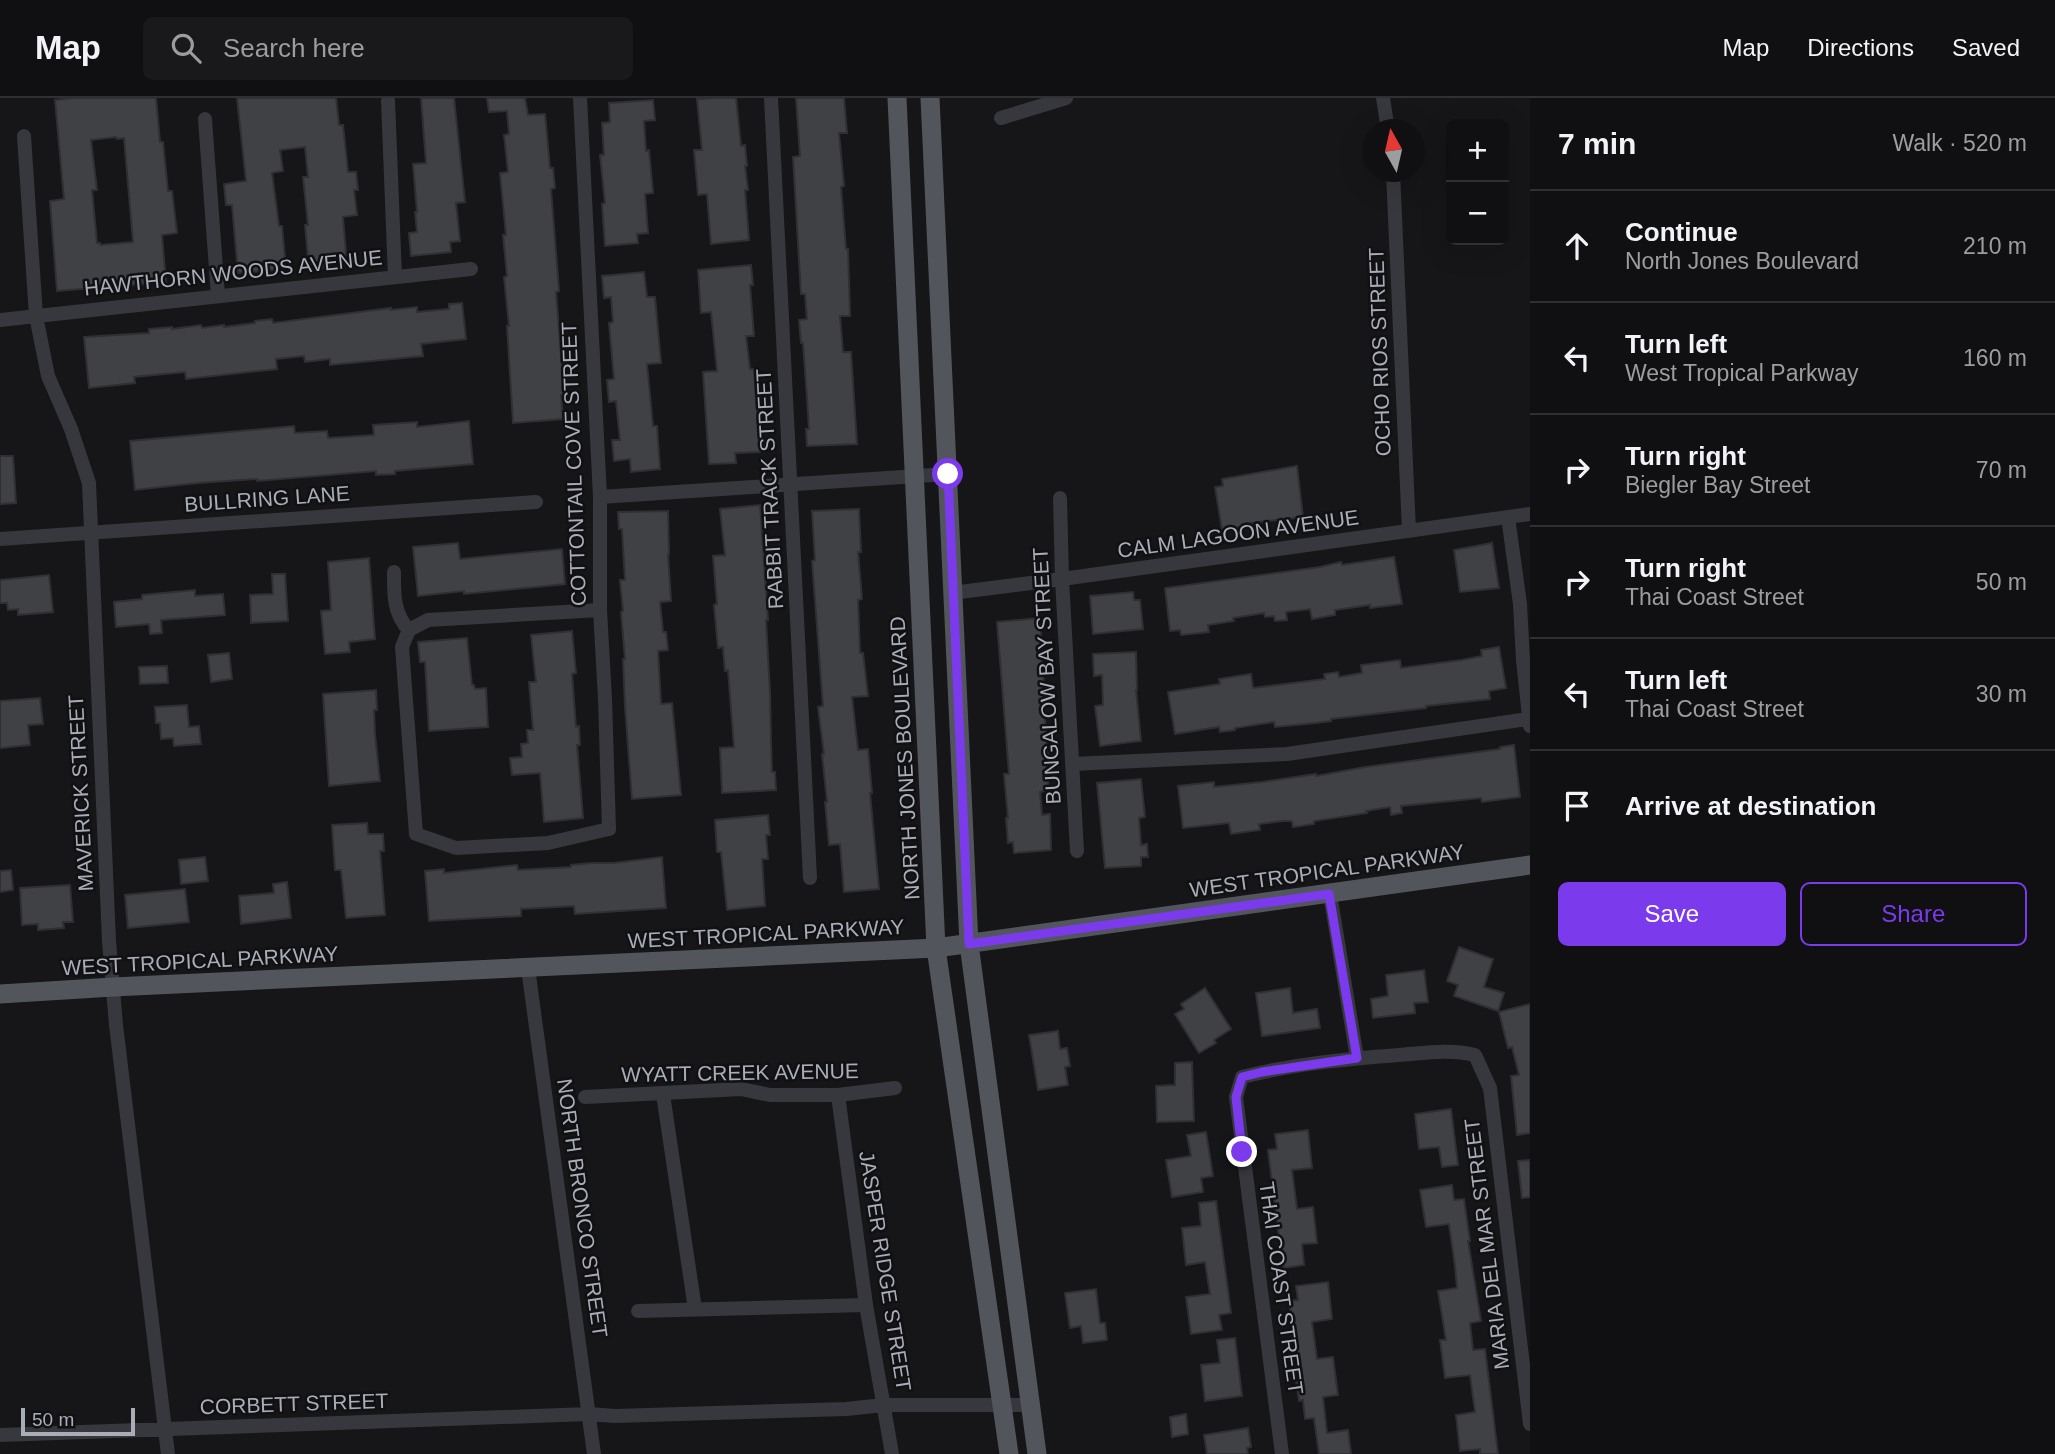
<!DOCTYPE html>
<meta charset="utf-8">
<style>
body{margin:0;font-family:Arial,sans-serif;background:#19191b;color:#f1f3f6}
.controls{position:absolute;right:21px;top:21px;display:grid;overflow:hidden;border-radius:10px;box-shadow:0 7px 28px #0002}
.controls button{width:63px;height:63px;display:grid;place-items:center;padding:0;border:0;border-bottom:2px solid #303032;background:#101012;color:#f1f3f6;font:35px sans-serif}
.compass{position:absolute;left:1362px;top:21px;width:63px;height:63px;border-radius:50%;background:#101012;box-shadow:0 7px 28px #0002;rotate:352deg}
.scale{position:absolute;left:21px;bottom:18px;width:114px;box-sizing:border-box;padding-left:7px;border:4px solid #a8adb8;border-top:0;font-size:19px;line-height:24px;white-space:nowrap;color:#a8adb8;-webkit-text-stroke:5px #111113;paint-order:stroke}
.stop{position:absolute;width:21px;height:21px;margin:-16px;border:5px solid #7c3aed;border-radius:50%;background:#fff}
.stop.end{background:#7c3aed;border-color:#fff;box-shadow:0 2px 7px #0008}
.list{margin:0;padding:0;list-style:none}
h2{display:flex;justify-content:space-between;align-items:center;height:91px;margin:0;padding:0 28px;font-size:30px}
h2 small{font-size:23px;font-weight:400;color:#9c9d9f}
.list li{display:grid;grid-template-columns:46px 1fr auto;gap:21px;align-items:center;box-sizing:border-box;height:112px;padding:0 28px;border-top:2px solid #303032}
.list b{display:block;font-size:26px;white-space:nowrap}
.list p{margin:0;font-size:23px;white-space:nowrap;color:#9c9d9f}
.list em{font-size:23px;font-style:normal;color:#9c9d9f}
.actions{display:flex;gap:14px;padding:21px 28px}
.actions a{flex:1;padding:16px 0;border:2px solid #7c3aed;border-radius:10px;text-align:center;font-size:24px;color:#7c3aed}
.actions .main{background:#7c3aed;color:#fff}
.icon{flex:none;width:38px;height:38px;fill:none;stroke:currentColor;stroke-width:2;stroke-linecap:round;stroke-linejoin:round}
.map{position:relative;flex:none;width:1530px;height:1356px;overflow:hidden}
header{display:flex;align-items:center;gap:42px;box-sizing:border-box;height:98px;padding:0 35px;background:#101012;border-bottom:2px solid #303032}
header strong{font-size:33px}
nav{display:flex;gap:38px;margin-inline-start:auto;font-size:24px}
.search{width:490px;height:63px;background:#19191b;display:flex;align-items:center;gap:18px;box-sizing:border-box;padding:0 24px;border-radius:10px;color:#9c9d9f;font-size:26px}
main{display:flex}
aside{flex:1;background:#101012}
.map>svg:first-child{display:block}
.building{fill:#404145;stroke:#303034;stroke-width:2;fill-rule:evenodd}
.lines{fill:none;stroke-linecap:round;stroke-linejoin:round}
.minor{stroke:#37383d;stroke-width:14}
.major{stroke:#53555c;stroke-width:19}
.route{stroke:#7c3aed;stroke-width:9}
.labels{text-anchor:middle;stroke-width:5;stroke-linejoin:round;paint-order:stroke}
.street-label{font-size:21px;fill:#a8adb8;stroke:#111113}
</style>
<header>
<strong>Map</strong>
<div class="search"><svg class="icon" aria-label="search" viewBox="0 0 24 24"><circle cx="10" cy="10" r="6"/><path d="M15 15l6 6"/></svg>Search here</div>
<nav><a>Map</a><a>Directions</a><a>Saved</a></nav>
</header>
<main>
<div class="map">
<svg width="1530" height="1356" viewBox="0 0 1530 1356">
<rect width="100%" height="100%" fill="#161618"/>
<path class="building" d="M72,0H156L160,44H163L168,93H172L177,135L162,137L166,184L57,193L50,103L64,101L55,2ZM116,39L117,41L124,40L133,144L101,147L100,145H97L92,92H97L91,42Z
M237,0H336L339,27H343L348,74H356L358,92H354L357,117L343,119L347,167L309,171L305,127H308L303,79H308L305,49L280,52L283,73L272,75L279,128H282L286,171L238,175L232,107H226L224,86L246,83Z
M421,0H454L465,104L456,105L460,143L450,144L451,154L411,158L409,135L417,134L415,114H417L413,66L426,65Z
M487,0H525L528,17L545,16L550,70H553L555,90L551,91L559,193L556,194L564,297H561L563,321L513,325L507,228H509L504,179L507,178L503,137H506L500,75L508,74L504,37L509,36L507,13L489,14Z
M712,0H736L741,48L745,47L747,68H745L748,92H745L749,142L711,146L707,96L698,97L694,52H702L697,1Z
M796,0H844L847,35H839L844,88L841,89L846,151H848L850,218H840L843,254H851L857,346L807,348L806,331H809L807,300L803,245H801L799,222L807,221L805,196H801L793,59L800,58Z
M653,2L655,22L644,23L646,53L649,52L653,95L645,96L648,135L637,136L638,145L605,148L602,106L605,105L600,57H604L602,25L610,24L609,5Z
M751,167L753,187H750L754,238H746L750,271H754L760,354L735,355L736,365L709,366L703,274L717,273L711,214L701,215L698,172Z
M644,174L647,199H655L661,265L647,266L653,328H657L660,371L631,374L630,361L614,363L612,342H620L616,303L609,304L607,282L614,281L609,225L613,224L611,199L604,200L602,178Z
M462,205L466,241L421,246L423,258L330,267V261L305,264L304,258L276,261L277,271L186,281L185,274L134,279L135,285L89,290L84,239L149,235V231L172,229V231L201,227L202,230L224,227V229L255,225V223L272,221L273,225L391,210V212L417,209V214L449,211V206Z
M469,323L473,366L395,373V376L376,377V373L257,383V381L198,385L135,392L130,343L294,328L295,335L327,333L328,340L374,337L373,327L417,324V329Z
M0,358H13L16,405L0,406Z
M1297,368L1303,419L1243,426V429L1222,432L1215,389L1223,388L1222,381Z
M760,407L768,522H766L770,595L771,644L772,674H775L776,692L722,695L720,650L734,649L728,572L725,573L723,549L718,550L714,507L717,506L713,458L725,457L720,411Z
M859,411L861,454H858L862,501L858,502L860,555H863L868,598L852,599L858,652L868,651L872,695H870L879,791L844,794L840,746L829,747L825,704H827L822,656H824L818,609L823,608L812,463L815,462L812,413Z
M668,413L669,456H668L671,503L660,504L663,534H666L668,552L658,553L661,606L672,605L681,697L632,701L625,609L623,561H625L621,514L623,513L620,482H625L622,431H619L618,414Z
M458,445L460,461L562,451L565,486L464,496V493L418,498L413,449Z
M1492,445L1499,490L1460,494L1454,452Z
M1394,459L1402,506L1370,510V507L1335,512V517L1312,521L1310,511L1286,514L1287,522L1275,523L1274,518L1265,519L1264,515L1233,520L1234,523L1208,527L1209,534L1181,537L1180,532L1170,533L1165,490L1320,469L1341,464L1342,467Z
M369,460L375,541L349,544L350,554L325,556L321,513L331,512L328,464Z
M272,476H285L288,523L251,525L250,497L273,496Z
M49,477L53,514L18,517V511L8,512L7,505H0V482Z
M195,492V498L223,496L225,517L161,522L162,535L150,536L149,526L116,529L114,504L142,501V497Z
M1133,494L1134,502H1140L1143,531L1093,536L1090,498Z
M1041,520V555L1045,597L1043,598L1048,655H1045L1049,692L1040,694L1042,717L1050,716L1051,752L1014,755L1013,744L1008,745L1006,720H1008L1004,676H1009L997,524Z
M572,533L576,575L572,576L576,629L579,628L580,647H577L583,720L544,724L540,675L512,677L510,660L522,659L521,646L528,645L527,632H533L529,584H536L531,537Z
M467,540L472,587H474L475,591L486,590L488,629L429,633L425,564H420L418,544Z
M1499,549L1506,590L1489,593L1490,601L1426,608V610L1331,621V623L1316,625L1275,629L1274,624L1235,630V632L1220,634L1219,629L1175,636L1168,594L1220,586L1219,581L1251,576L1253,590L1325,581L1324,576L1338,574L1339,579L1362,575L1361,567L1400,562L1401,570L1462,562L1482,558L1481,552Z
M1136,554L1137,592H1136L1141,643L1100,648L1095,608L1103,607L1102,577L1094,578L1093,556Z
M229,555L232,581L211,584L208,557Z
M167,568L168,585L140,586L139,569Z
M376,592L377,612H374L375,636L380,683L329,688L323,596Z
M40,600L43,626L28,627L30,647L0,650V603Z
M187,607L189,629L199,628L201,646L174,648L173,640L161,641L160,625H156L155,609Z
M1514,647L1520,699L1482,704L1481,700L1401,708L1402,715L1391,717L1390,709L1366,713L1367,715L1314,723V726L1293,729L1292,723H1283L1259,726L1260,732L1231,736L1229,725L1183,730L1178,688L1214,684V689L1262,684L1316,676V678L1365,669L1500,651V649Z
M1141,681L1145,719L1139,720L1141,747L1147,746L1148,759H1141V768L1105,770L1097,685Z
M768,717L770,737H766L768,761H762L765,808L727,812L721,754H717L715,722Z
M367,725L368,736H383L384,753H380L385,817L346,820L341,772H335L332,727Z
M205,759L208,783L181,786L179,762Z
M662,759L666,810L575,816L574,808L521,811V818L429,823L425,773L444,771V775L517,767L518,772L571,769V767L592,765H614Z
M11,772L13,792L0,794V773Z
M287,784L291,820L241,826L239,798L274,795L273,786Z
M70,787L73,824H63L64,830L38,832V826L22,827L20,790Z
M185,791L189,824L128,830L125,797Z
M1459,849L1493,861L1484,889L1504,895L1498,913L1454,898L1458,887L1447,883Z
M1424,872L1428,904L1414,905L1415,915L1373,920L1371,901L1388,898L1386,877Z
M1205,890L1231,931L1214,942L1216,945L1199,955L1175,916L1184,911L1181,906Z
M1290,890L1293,915L1317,911L1320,930L1262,938L1256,895Z
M1530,906V1035L1517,1037L1511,978L1519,977L1512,949L1508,950L1499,914Z
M1058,933L1060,951L1067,950L1070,968L1065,969L1068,987L1038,992L1029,937Z
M1192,964L1194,1023L1157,1024L1156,988L1175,987V965Z
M1451,1011L1458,1067L1442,1069L1439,1049L1419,1051L1415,1016Z
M1308,1032L1312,1070L1292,1072L1297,1111L1313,1109L1317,1145L1302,1146L1304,1167L1283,1170L1268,1052L1277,1051L1275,1036Z
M1206,1034L1213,1078L1201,1080L1203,1094L1172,1099L1166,1062L1191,1058L1187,1037Z
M1530,1062V1099L1522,1100L1518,1063Z
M1452,1087L1454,1102L1464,1101L1470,1143H1468L1481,1223L1470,1225L1473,1252L1485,1251L1498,1356H1480V1351L1460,1353L1456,1317L1475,1314L1470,1277L1445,1280L1440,1242H1446L1438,1193L1457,1190L1455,1168L1449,1126L1426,1129L1420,1092Z
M1216,1103L1231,1215L1219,1217L1222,1232L1191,1236L1186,1199L1210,1196L1205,1164L1186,1167L1182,1130L1201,1128L1199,1105Z
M1328,1184L1332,1221L1312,1224L1317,1261L1333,1259L1338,1297L1323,1299L1327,1335L1348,1332L1351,1356H1319L1314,1320L1305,1321L1303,1302L1299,1303L1295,1274L1300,1273L1289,1203L1298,1202L1296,1188Z
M1096,1191L1100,1225H1105L1107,1242L1083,1245L1081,1228L1070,1230L1065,1195Z
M1235,1240L1242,1298L1205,1303L1201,1267L1220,1265L1217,1242Z
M1186,1316L1188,1336L1172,1339L1170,1319Z
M1248,1330L1251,1349L1247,1350L1248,1356H1207L1204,1337Z"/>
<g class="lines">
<path class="minor" d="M771,0L810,780
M1383,0L1388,32
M388,3L395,179
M1001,20L1066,0
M205,21L218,198
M24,38L36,218L48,278L71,331L89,385L109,843L116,927L168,1356
M1393,74L1409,433
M0,222L471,171
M600,399L948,376
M1060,400L1062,481L1077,753
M1508,419L1520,506L1523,562L1530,628
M0,441L536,404
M394,474C394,496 393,515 409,532
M952,495L1062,481L1530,416
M409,532L402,549L416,736L456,750L548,745L609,731L605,601L600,512V399L580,0
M409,532L428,522L600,512
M1072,666L1287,656L1528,621
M1330,796L1357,960
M528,870L594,1356
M663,996L695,1211
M838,997L866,1207L892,1356
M585,999L741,991L770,997H838L895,990
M638,1213L866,1207
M0,1337L589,1316L615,1318L846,1311L884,1307H1030
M1282,1356L1236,999L1242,979C1293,966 1346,961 1399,957C1425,955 1450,951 1475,957L1490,990L1530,1326"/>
<path class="major" d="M897,0L936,850L1009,1356
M930,0L969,846L1037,1356
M0,896L113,889L936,850L1530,767"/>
</g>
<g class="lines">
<path class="route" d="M948,376L969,846L1329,796L1357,960L1262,974L1242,979L1236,999L1242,1054"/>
</g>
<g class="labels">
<g class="street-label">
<text transform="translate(233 175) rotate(-6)" y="7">HAWTHORN WOODS AVENUE</text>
<text transform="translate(1380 254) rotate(-92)" y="7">OCHO RIOS STREET</text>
<text transform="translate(574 366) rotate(-92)" y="7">COTTONTAIL COVE STREET</text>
<text transform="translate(770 391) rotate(-93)" y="7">RABBIT TRACK STREET</text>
<text transform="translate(267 401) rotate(-4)" y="7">BULLRING LANE</text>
<text transform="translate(1238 436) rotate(-8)" y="7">CALM LAGOON AVENUE</text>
<text transform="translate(1047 578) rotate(-93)" y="7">BUNGALOW BAY STREET</text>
<text transform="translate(905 660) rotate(-93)" y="7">NORTH JONES BOULEVARD</text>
<text transform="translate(81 695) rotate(-93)" y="7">MAVERICK STREET</text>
<text transform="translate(1327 773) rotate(-8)" y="7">WEST TROPICAL PARKWAY</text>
<text transform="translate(766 836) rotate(-3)" y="7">WEST TROPICAL PARKWAY</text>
<text transform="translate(200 863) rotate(-3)" y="7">WEST TROPICAL PARKWAY</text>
<text transform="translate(740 975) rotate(-1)" y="7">WYATT CREEK AVENUE</text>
<text transform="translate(582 1110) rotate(82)" y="7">NORTH BRONCO STREET</text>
<text transform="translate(1487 1146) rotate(-97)" y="7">MARIA DEL MAR STREET</text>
<text transform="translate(885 1173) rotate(81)" y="7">JASPER RIDGE STREET</text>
<text transform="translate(1281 1190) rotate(82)" y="7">THAI COAST STREET</text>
<text transform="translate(294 1306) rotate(-2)" y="7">CORBETT STREET</text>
</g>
</g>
</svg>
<div class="controls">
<button>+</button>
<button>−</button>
</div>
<svg class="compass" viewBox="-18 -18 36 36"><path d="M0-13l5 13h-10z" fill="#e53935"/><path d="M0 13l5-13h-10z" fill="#9c9d9f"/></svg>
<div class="scale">50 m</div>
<div class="stop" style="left:948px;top:376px"></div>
<div class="stop end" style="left:1242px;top:1054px"></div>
</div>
<aside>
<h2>7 min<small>Walk · 520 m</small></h2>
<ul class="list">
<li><svg class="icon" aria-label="ahead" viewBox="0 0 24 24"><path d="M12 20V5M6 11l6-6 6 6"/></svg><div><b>Continue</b><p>North Jones Boulevard</p></div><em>210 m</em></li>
<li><svg class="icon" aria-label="left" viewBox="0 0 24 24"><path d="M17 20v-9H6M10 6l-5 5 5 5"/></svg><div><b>Turn left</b><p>West Tropical Parkway</p></div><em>160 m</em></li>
<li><svg class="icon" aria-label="right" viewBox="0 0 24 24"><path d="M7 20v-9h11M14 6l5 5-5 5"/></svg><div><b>Turn right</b><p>Biegler Bay Street</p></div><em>70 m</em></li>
<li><svg class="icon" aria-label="right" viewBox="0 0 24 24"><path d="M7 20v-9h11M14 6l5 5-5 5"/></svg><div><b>Turn right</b><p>Thai Coast Street</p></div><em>50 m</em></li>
<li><svg class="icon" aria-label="left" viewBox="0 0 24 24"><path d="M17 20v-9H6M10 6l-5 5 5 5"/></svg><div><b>Turn left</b><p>Thai Coast Street</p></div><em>30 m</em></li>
<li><svg class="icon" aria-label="arrive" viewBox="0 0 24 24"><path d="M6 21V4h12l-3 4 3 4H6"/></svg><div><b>Arrive at destination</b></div></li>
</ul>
<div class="actions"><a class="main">Save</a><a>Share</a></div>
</aside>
</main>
